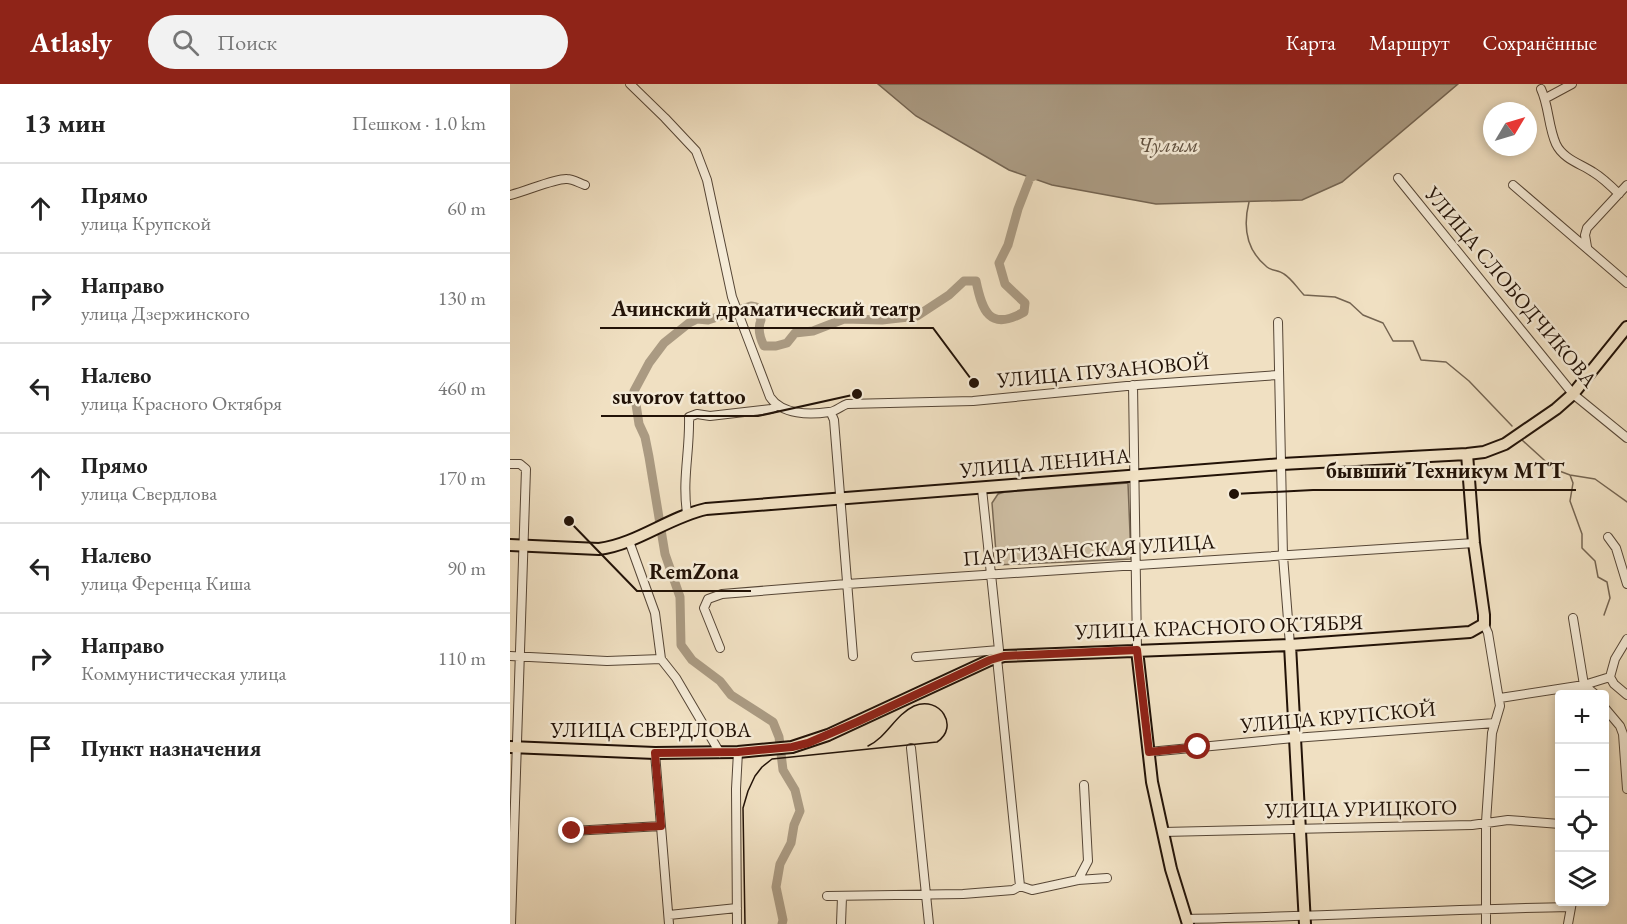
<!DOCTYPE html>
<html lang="ru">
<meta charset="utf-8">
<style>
body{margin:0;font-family:"EB Garamond",serif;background:#f2f2f2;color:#222}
.controls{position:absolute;right:18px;bottom:18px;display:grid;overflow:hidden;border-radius:6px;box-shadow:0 3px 9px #0003}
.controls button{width:54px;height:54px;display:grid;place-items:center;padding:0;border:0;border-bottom:2px solid #e0e0e0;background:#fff;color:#222;font:30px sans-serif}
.compass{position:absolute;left:973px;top:18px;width:54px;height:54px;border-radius:50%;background:#fff;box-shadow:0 3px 9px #0003;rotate:52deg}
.stop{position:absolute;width:18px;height:18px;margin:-14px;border:4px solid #8f2418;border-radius:50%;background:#fff}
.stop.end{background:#8f2418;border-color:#fff;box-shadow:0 2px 6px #0008}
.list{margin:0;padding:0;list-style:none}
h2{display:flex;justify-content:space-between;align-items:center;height:78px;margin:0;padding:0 24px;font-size:26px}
h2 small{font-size:20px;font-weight:400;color:#767676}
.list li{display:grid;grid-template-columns:39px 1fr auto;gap:18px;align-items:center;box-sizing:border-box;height:90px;padding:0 24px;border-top:2px solid #e0e0e0}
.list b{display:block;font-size:22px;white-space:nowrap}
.list p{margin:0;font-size:20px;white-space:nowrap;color:#767676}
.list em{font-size:20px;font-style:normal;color:#767676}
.icon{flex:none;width:33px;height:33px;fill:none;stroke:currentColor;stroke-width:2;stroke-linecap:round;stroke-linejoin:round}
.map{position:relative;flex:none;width:1117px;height:840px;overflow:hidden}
header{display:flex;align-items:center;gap:36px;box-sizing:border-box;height:84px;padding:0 30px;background:#8f2418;color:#fff}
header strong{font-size:28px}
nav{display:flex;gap:33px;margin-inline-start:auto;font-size:21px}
.search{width:420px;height:54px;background:#f2f2f2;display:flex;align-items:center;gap:15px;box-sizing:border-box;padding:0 21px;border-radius:33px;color:#767676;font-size:22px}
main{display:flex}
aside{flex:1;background:#fff}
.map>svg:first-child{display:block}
.green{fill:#cdbda2;stroke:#786854;stroke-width:1.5}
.water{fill:#aa9a82;stroke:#746451;stroke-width:1.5}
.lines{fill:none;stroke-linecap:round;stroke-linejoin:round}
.stream{stroke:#746451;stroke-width:1.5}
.river{stroke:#aa9a82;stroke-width:9}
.minor-casing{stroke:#564636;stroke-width:10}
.major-casing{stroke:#221207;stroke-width:14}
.minor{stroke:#f5ebd7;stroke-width:8}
.major{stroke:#f0e0c2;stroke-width:10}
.tram{stroke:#221207;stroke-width:1.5}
.route{stroke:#8f2418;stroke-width:8}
.labels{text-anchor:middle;stroke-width:5;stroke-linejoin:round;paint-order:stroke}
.street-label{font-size:21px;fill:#221207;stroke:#f5ebd7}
.water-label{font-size:22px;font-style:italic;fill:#5f4f3e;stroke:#f5ebd7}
.leader{fill:none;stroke:#221207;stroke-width:2}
.callout-dot{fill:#221207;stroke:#f5ebd7;stroke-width:2}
.callout-label{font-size:22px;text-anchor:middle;font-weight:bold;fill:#221207;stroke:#f5ebd7;stroke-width:5;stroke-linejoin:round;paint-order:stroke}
</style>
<header>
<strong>Atlasly</strong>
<div class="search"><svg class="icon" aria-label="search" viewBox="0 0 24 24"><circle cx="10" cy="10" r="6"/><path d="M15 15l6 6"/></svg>Поиск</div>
<nav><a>Карта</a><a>Маршрут</a><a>Сохранённые</a></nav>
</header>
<main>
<aside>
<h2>13 мин<small>Пешком · 1.0 km</small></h2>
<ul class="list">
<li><svg class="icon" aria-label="ahead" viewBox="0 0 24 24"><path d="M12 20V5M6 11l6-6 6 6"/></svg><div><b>Прямо</b><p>улица Крупской</p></div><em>60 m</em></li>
<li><svg class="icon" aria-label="right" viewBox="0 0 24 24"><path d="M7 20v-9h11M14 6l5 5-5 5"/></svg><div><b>Направо</b><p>улица Дзержинского</p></div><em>130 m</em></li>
<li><svg class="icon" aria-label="left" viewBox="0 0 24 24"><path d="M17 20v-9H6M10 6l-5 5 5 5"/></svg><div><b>Налево</b><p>улица Красного Октября</p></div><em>460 m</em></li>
<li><svg class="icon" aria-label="ahead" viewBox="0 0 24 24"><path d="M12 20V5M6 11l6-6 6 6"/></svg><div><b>Прямо</b><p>улица Свердлова</p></div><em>170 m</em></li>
<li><svg class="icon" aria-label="left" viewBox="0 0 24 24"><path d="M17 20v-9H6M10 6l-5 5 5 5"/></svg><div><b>Налево</b><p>улица Ференца Киша</p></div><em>90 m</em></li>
<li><svg class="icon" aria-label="right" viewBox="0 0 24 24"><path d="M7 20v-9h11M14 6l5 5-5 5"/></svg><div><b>Направо</b><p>Коммунистическая улица</p></div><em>110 m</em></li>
<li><svg class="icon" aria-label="arrive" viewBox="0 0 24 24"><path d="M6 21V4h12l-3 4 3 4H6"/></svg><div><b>Пункт назначения</b></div></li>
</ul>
</aside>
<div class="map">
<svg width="1117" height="840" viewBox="0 0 1117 840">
<rect width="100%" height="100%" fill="#f0e0c2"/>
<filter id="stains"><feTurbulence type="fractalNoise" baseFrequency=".00333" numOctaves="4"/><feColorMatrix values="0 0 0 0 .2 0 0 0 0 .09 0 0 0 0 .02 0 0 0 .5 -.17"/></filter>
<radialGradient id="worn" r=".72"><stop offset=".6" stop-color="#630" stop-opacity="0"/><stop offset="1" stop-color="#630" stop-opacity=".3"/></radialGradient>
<path class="green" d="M618,399L621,475L487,481L482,419L488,410L495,408Z"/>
<path class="water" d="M368,0H948L832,98L792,116L646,120L542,101L499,86L406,32Z"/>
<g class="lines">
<path class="stream" d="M739,118C733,142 736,166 757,183C762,187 769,186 774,190C782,195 788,205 794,211L825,213L840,219L853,231L873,239L883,257H903L911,276L936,278L959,297L1002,342
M1012,356L1044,385L1060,391L1085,395L1117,418
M1060,391L1063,399L1060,417L1072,450V464L1085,477L1088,493L1097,498L1100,514L1094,531"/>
<path class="river" d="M272,840L273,836L266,803L270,780L281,759L284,741L290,727L285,706L273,686L269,653L263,638L221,611L210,597L182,576L171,561L170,513L155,470L139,373L135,353L129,340L124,307L139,279L154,259L179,239L187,235L198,236L241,222L246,223L251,236C247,245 250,254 254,262H266L277,259L285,249L303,247L334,235L372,236L407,232L439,211L454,197H466C472,226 479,248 514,228L515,219L495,200L489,179L498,161L508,125L520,94L530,89"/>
<defs>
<path id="minor" d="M120,0L155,34L186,67L197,96L222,213L260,313C272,331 300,331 319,328C325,328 331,322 337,320L463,317L627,301L768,291
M1031,5C1039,22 1038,42 1046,60C1053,75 1071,80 1083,88C1093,94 1101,102 1109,110
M1036,14L1062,0
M888,94L1063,310L1117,354
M1003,101L1117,199
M0,111C15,108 45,94 57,95C63,95 69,99 75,101
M1077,163L1075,151L1077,144L1117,101
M768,238L773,472L780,561
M623,301L627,566
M321,329L324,336L343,572
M0,380H10L16,385L1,840
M472,405L489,566L487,574L510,802
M177,429C172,395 180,367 179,333L187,330L200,332L261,325L267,322
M1098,453L1106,464L1117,500
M119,457L145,529L151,575L166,594L210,669
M1063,534L1074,601L1071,606L1072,610
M974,540L978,549L990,622L982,649L976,738V840
M210,564L194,524L198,515L212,510L337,500L964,459
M0,572L97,577L151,575
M406,573L489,566
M1100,593L1105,575L1117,555
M1100,593L1104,600L1117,611
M1074,601L1085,610
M990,614L1074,601L1100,593
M1094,623L1110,642L1113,650L1117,705
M401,664L419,840
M639,668L784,654L985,639
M145,669L159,840
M62,747L151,742
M653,748L962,741L998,736L1050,740
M568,796L578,777L574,701
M317,812L453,810L503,806L510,802L522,806L568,796L597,794
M159,831L227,824
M676,835C804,833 932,825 1060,823
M227,840L226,705L228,668
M331,840L332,813
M1058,840L1062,818"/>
<path id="major" d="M0,461L89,465C127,460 159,433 196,425L772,380L957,370L974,368L995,360L1046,325L1063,310L1117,243
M780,561L795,840
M627,566L642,698L661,785L678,840
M0,663L145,669L228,668L282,663L318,651L480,576L494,572L780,561L960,548L974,540V531L964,459L957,370"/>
</defs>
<use href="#minor" class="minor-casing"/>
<use href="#major" class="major-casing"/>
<use href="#minor" class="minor"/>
<use href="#major" class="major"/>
<path class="tram" d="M235,840L233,724L238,707L245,692L252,683L262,675L427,658C450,643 430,611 404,622C385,631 377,653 358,662"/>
</g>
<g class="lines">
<path class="route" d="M62,747L151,742L145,669L228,668L282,663L298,659L347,638L480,576L494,572L627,566L639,668L688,663"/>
</g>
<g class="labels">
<g class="street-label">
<text transform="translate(1001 203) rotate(50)" y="7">УЛИЦА СЛОБОДЧИКОВА</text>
<text transform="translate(593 287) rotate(-5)" y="7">УЛИЦА ПУЗАНОВОЙ</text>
<text transform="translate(535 379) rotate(-5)" y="7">УЛИЦА ЛЕНИНА</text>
<text transform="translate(579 466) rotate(-4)" y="7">ПАРТИЗАНСКАЯ УЛИЦА</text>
<text transform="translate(709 543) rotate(-2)" y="7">УЛИЦА КРАСНОГО ОКТЯБРЯ</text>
<text transform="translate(828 633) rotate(-5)" y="7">УЛИЦА КРУПСКОЙ</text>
<text x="141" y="653">УЛИЦА СВЕРДЛОВА</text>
<text transform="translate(851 725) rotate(-1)" y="7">УЛИЦА УРИЦКОГО</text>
</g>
<g class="water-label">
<text x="658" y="68">Чулым</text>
</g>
</g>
<path class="leader" d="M464 299L423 244H90M347 310L248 332H91M724 410L803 406H1066M59 437L127 507H241"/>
<g class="callout-dot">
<circle cx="464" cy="299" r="6"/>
<circle cx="347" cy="310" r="6"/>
<circle cx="724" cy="410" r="6"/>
<circle cx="59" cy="437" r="6"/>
</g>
<g class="callout-label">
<text x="256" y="232">Ачинский драматический театр</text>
<text x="169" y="320">suvorov tattoo</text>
<text x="935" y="394">бывший Техникум МТТ</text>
<text x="184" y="495">RemZona</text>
</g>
<rect width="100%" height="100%" filter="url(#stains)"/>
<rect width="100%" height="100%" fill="url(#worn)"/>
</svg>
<div class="controls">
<button>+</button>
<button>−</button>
<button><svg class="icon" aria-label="locate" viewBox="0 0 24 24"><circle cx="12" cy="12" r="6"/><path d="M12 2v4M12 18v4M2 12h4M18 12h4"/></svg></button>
<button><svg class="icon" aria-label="layers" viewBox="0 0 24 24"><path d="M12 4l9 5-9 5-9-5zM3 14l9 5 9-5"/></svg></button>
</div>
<svg class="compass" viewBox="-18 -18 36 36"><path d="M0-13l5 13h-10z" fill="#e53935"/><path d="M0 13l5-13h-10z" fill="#767676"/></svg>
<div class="stop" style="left:688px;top:663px"></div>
<div class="stop end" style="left:62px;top:747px"></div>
</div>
</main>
